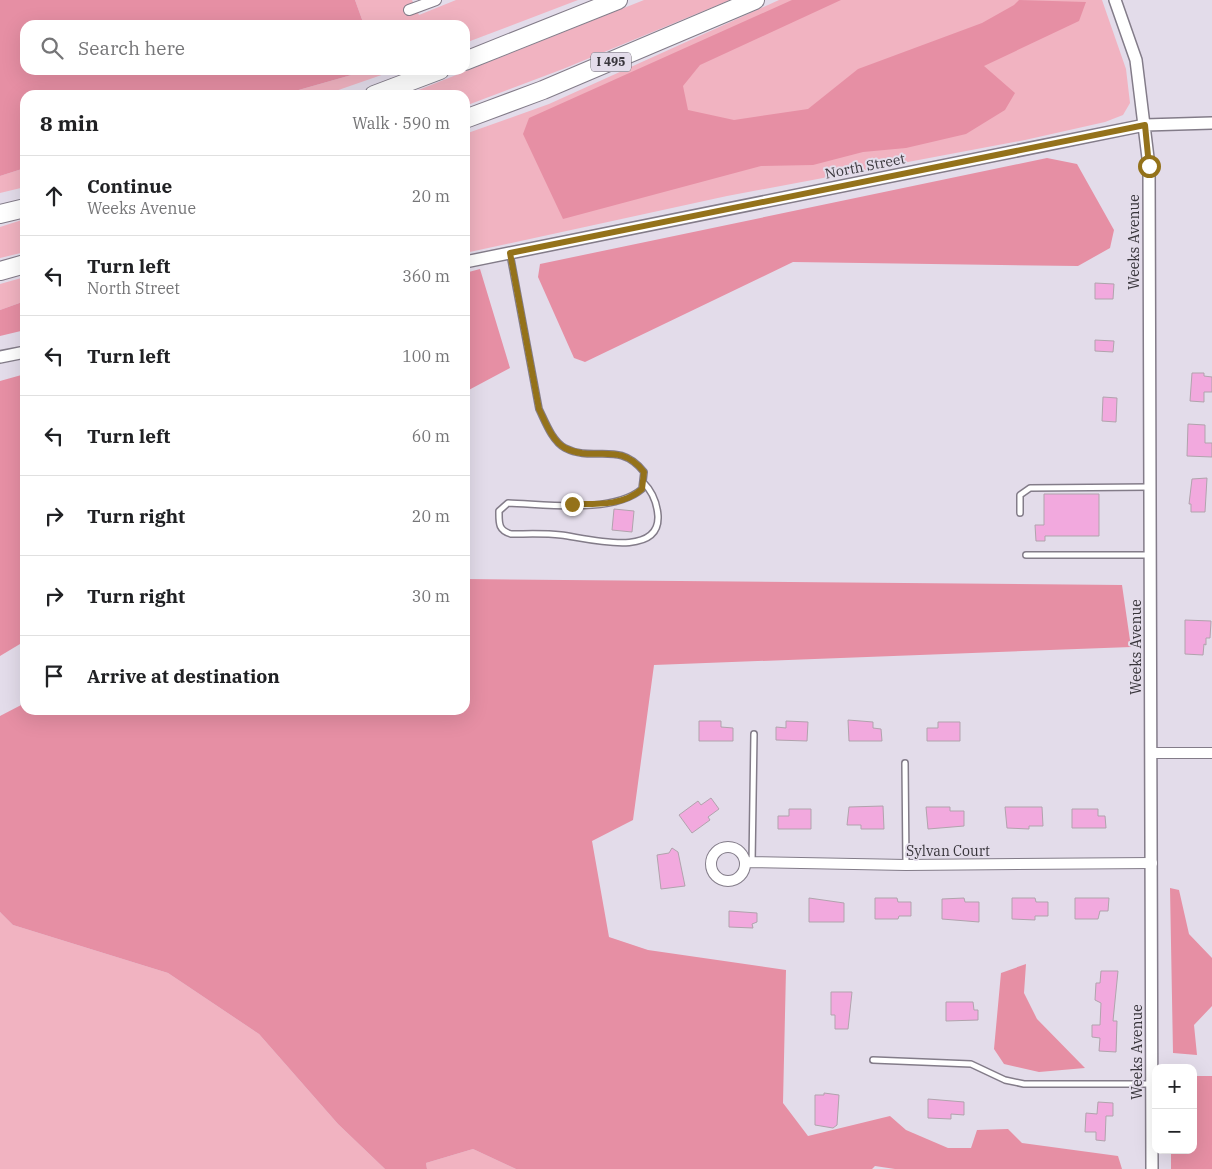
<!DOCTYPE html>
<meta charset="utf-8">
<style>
body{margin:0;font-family:"IBM Plex Serif",serif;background:#f2f2f2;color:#202124}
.controls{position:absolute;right:15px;bottom:15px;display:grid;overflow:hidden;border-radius:10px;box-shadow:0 5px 20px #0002}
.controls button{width:45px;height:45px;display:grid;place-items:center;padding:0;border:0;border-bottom:1px solid #e0e0e0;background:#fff;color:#202124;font:25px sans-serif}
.stop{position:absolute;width:15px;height:15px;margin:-11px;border:4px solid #94721a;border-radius:50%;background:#fff}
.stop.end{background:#94721a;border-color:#fff;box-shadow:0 1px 5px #0008}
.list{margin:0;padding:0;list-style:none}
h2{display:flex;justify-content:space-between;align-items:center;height:65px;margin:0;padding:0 20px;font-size:21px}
h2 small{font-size:16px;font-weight:400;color:#757577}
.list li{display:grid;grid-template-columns:32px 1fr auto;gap:15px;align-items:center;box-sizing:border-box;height:80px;padding:0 20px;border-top:1px solid #e0e0e0}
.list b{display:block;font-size:19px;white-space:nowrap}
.list p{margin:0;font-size:16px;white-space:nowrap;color:#757577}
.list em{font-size:16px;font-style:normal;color:#757577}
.icon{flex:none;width:28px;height:28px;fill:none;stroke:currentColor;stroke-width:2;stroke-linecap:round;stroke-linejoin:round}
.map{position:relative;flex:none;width:1212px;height:1169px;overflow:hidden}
.search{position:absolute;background:#fff;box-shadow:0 5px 20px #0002;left:20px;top:20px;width:450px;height:55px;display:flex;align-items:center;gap:12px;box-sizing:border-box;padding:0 18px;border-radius:15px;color:#757577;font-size:19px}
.panel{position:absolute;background:#fff;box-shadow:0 5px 20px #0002;left:20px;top:90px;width:450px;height:625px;border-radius:15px}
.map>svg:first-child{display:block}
.green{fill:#f1b3c1}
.forest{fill:#e68fa4}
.building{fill:#f2a9de;stroke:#b1a3ad}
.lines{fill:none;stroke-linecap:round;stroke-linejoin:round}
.service-casing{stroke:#837c89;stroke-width:8}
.minor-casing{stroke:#837c89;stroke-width:12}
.tertiary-casing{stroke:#837c89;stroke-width:14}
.motorway-casing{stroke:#837c89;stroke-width:20}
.service{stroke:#fff;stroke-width:5}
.minor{stroke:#fff;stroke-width:10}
.tertiary{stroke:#fff;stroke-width:11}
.motorway{stroke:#fff;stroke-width:18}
.route{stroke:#94721a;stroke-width:6}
.labels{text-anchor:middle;stroke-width:4;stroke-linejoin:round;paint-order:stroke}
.shield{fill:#e3dcea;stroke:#6b6770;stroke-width:1}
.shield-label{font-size:12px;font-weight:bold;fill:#38353b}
.street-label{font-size:14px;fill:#38353b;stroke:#e3dcea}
</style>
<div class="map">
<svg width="1212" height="1169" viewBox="0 0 1212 1169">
<rect width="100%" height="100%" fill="#e3dcea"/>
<path class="green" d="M355,0H412L419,15L456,0H578L465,43V25H364Z
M644,0H730L563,69L465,106V95H406Z
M779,0H1102L1126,69L1130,103L1123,115L1105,122L1025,140L727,196L465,253V134L549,104Z
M369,70H396L324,95H281Z
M25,168V187L0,193V176Z
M25,219V252L0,258V227Z
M25,277V301L0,310V284Z
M0,912L13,925L168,973L259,1034L338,1124L385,1169H0Z
M473,1149L516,1169H427L426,1163Z"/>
<path class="forest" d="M0,0H355L364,25H25V70H369L281,95H25V168L0,176Z
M792,0H841L700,65L683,86L688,110L734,120L808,109L858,69L982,23L1014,5L1019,0L1086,2L1079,21L984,66L1015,93L1005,110L966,134L906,148L863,152L813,165L761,166L563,219L523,134L529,118Z
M1047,158L1077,164L1114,230L1110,248L1078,266L793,262L585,362L574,358L538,277L540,264Z
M480,269L510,368L465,392V273Z
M25,301V330L0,336V310Z
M25,374V641L0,656V381Z
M465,579L1122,585L1131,647L654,665L633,820L592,841L609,937L648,950L786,970L783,1103L808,1136L890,1116L906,1130L948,1148H971L977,1130L1008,1129L1022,1143L1118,1156L1122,1169H895L875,1166L872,1169H516L473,1149L426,1163L427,1169H385L338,1124L259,1034L168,973L13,925L0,912V716L25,703V710H68L71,712L72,710H465Z
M1170,888L1179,890L1189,934L1212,958V1006L1194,1025L1197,1055L1173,1053Z
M1026,964L1024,993L1037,1019L1085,1068L1039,1072L1004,1064L994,1049L1001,973Z
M1193,1076H1212V1169H1171V1150H1193Z"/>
<path class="building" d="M1095,283L1114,284L1113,299H1095Z
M1095,340L1114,341L1113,352L1095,351Z
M1192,373H1204V376L1212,377V392H1204V402L1190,401Z
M1103,397L1117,398L1116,422L1102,421Z
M1188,424L1205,425V443H1212V457L1187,456Z
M1207,478L1205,512H1191V504H1189L1192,479Z
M1044,494H1099V536H1045V541H1036L1035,525H1044Z
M614,509L634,511L632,532L612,530Z
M1185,620L1211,621L1210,638H1206V645L1204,644L1203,655L1185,654Z
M848,720L873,722V728L881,729L882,741H849Z
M699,721H721V727L733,728V741H699Z
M786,721L808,722L807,741L776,740V727L786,728Z
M938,722H960V741H927V728H938Z
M711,798L719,809L708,817L710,820L692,833L679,815L698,801L701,805Z
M883,806L884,829H861V825H847L849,807Z
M926,807H950V811H964V826L928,829Z
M1005,807H1042L1043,826H1029V829L1007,828Z
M789,809H811V829H778V816H789Z
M1072,809H1098V816H1105L1106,828H1072Z
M672,848L678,852L685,886L661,889L657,855L669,853Z
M809,898L844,903V922H809Z
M875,898H897L898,902H911V916H899L898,919H875Z
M964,898L965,902H979V922L942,919V899Z
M1012,898H1035L1036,902H1048V916H1035V920L1012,919Z
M1075,898H1109L1108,911H1100L1098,919H1075Z
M729,911L757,913V922L752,924L753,928L729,927Z
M1101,971H1118L1113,1021H1117L1116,1052L1099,1051L1100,1038L1092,1037V1025H1100L1101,1003L1095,1000L1096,983H1100Z
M831,992H852L848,1029H835V1015H831Z
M946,1002H973L974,1010H978V1020L946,1021Z
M824,1093L839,1095L837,1125L833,1128L815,1125V1095H824Z
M928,1099L964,1102V1115L951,1114V1119L928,1118Z
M1098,1102L1113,1103V1116H1106L1105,1141L1096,1140V1132H1085L1086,1113L1097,1114Z"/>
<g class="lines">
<defs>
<path id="service" d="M510,254L539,409C545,421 552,441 565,448C594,463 619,440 644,472L642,489C613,514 546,504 508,503L499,511C499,523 498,530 511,534C527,534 544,533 561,535C586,538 660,559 658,516C657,502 653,492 643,482
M1020,513V495L1030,488L1150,487
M1026,555H1150
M905,763L906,865
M752,863L754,734
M873,1060L971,1064L1005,1080L1024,1084H1152"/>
<path id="minor" d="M409,10L436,0
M1151,753H1212
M711 864a17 17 0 1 1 34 0a17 17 0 1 1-34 0Z
M745,862L906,865L1152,863"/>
<path id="tertiary" d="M1115,0L1136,60L1149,166L1152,1169
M465,262L1145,125L1212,123
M0,357L25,352"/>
<path id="motorway" d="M465,61L618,0
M374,95L440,70
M465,119L543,90L755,0
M0,214L25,208
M0,271L25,264"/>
</defs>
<use href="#service" class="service-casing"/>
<use href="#minor" class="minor-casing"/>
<use href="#tertiary" class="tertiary-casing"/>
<use href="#motorway" class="motorway-casing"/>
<use href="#service" class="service"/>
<use href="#minor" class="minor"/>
<use href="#tertiary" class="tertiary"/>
<use href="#motorway" class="motorway"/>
</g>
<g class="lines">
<path class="route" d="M572,504C597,504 623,506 642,489L644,472C619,440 594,463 565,448C552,441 545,421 539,409L510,253L1145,125L1149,166"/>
</g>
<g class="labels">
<rect class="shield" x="591" y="52.5" width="40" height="19" rx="4"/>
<g class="shield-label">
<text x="611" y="66">I 495</text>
</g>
<g class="street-label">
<text transform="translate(865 166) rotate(-11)" y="5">North Street</text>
<text transform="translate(1134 242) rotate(-90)" y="5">Weeks Avenue</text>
<text transform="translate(1136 647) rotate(-90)" y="5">Weeks Avenue</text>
<text x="948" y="856">Sylvan Court</text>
<text transform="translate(1137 1052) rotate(-90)" y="5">Weeks Avenue</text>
</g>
</g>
</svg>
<div class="controls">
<button>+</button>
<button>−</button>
</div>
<div class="stop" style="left:1149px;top:166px"></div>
<div class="stop end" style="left:572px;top:504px"></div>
<div class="search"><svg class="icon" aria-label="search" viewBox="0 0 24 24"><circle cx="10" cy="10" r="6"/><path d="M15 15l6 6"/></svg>Search here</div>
<section class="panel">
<h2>8 min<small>Walk · 590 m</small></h2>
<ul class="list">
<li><svg class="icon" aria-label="ahead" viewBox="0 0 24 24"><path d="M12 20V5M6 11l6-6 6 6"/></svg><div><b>Continue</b><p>Weeks Avenue</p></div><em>20 m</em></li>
<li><svg class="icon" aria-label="left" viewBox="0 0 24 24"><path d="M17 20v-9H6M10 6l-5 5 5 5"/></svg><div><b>Turn left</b><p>North Street</p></div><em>360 m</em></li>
<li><svg class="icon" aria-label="left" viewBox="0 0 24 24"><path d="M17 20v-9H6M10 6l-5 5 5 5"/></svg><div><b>Turn left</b></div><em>100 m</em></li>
<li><svg class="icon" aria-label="left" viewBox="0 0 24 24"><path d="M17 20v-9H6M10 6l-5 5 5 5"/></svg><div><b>Turn left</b></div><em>60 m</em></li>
<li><svg class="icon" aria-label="right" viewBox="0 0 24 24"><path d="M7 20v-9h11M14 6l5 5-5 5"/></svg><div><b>Turn right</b></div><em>20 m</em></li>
<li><svg class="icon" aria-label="right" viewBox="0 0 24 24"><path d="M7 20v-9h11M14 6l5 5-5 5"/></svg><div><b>Turn right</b></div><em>30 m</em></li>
<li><svg class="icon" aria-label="arrive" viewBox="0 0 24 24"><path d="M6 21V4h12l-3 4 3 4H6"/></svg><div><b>Arrive at destination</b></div></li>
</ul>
</section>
</div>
